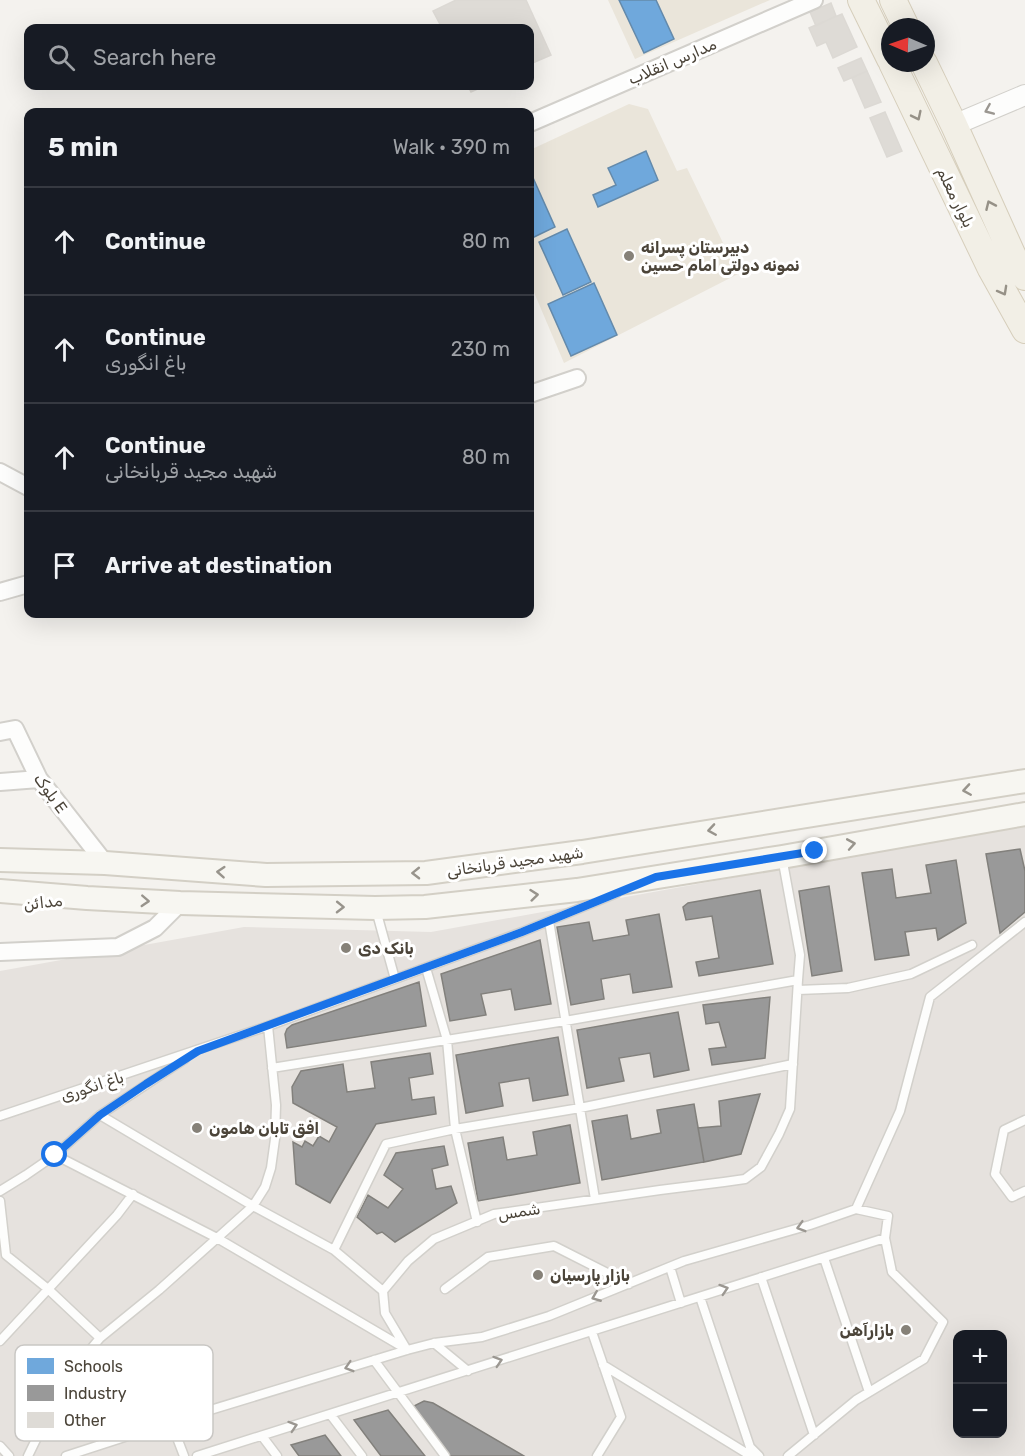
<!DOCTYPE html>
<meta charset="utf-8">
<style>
body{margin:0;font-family:Rubik,"Noto Sans Arabic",sans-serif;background:#242831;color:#f1f3f6}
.controls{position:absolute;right:18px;bottom:18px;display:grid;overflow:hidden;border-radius:12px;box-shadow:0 6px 24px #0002}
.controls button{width:54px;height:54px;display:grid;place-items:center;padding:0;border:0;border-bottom:2px solid #363941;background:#171b24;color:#f1f3f6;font:30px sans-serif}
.compass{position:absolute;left:881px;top:18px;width:54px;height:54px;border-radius:50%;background:#171b24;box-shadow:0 6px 24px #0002;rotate:272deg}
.stop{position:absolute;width:18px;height:18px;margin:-14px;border:4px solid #1a73e8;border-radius:50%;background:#fff}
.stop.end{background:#1a73e8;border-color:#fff;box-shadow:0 2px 6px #0008}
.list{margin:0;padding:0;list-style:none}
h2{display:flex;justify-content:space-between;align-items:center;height:78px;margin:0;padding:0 24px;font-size:26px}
h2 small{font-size:20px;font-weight:400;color:#9ea1a6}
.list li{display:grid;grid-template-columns:39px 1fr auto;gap:18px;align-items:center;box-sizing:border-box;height:108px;padding:0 24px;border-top:2px solid #363941}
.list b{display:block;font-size:22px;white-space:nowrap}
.list p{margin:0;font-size:20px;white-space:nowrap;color:#9ea1a6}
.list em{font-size:20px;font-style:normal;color:#9ea1a6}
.icon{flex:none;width:33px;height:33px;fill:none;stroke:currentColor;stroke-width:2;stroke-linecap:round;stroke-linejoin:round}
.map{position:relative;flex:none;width:1025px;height:1456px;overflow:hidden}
.search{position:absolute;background:#171b24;box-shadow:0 6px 24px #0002;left:24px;top:24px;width:510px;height:66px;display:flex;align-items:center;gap:15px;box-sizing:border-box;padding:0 21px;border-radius:12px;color:#9ea1a6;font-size:22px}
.panel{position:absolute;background:#171b24;box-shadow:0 6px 24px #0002;left:24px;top:108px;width:510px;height:510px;border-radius:12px}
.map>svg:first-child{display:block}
.industrial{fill:#e6e2de;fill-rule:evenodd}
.education{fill:#eae5da}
.schools{fill:#6fa8dc;stroke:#648aab;stroke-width:1.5}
.industry{fill:#999;stroke:#82807c;stroke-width:1.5}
.building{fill:#dedbd6;stroke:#dcd9d4;stroke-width:1.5}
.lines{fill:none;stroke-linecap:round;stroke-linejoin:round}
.service-casing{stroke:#d2d0cb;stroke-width:11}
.minor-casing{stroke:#d2d0cb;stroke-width:20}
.tertiary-casing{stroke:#d2d0cb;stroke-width:22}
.secondary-casing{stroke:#d3cfc5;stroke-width:26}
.primary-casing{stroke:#d6cebb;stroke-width:28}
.service{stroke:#fdfdfc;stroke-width:8}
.minor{stroke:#fdfdfc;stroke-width:16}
.tertiary{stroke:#fdfdfc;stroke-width:20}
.secondary{stroke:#f7f6f1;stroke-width:22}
.primary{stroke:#f2efe6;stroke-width:26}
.oneway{stroke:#9b9791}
.oneway2{stroke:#969187}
.oneway3{stroke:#98948c}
.route{stroke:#1a73e8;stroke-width:8}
.poi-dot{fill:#868178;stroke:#fff;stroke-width:2}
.labels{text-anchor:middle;stroke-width:6;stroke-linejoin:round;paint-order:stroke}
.street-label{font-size:16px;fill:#4b4439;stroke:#fff}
.poi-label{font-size:16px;font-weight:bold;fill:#4b4439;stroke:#fff;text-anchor:start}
.key{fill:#fff;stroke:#c9c7c4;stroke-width:1.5}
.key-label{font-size:16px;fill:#4b4439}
</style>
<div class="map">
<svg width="1025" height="1456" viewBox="0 0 1025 1456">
<rect width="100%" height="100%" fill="#f4f2ee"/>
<path class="industrial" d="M1025,825V1456H0V971L244,927L431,932ZM958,1334H1002V1434H958Z"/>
<path class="education" d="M608,0H770L635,59Z
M629,104L648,109L677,171L687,168L738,274L564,363L530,283V150Z"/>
<path class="schools" d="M619,0H656L674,39L644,53Z
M646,151L658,180L598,207L593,195L616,185L608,168Z
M530,171L555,227L530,239Z
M567,229L591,282L563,295L539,242Z
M594,283L617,335L571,356L548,304Z"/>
<path class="industry" d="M1020,849L1025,871V912L1000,933L986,854Z
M956,860L966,923L938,940L936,928L905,932L909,955L875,960L862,873L892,869L896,898L931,893L926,865Z
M829,886L842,971L812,976L799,891Z
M760,890L773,964L699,976L696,962L719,958L712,916L686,920L683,907L688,903Z
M659,914L672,987L633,993L630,974L601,979L604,999L571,1005L557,927L589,922L593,941L629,935L626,920Z
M540,940L551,1004L515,1010L511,989L481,994L486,1015L450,1021L441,974Z
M419,982L426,1026L287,1048L285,1034L287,1029L292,1025Z
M770,997L765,1058L712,1065L709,1049L726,1047L719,1022L706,1024L703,1005Z
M678,1012L689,1070L654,1077L650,1053L619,1058L624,1081L587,1088L577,1030Z
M558,1037L568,1095L533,1101L529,1078L499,1083L503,1106L466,1113L456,1055Z
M430,1053L433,1074L409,1078L412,1100L434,1097L436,1114L376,1124L330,1203L296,1184L293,1142L302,1147L305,1141L313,1146L319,1136L329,1142L337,1127L293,1103L292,1087L301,1071L343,1064L347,1092L375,1088L371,1062Z
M760,1094L741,1154L704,1162L698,1128L721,1126L719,1101Z
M694,1104L704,1162L602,1180L592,1121L627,1115L631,1139L661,1133L657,1110Z
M570,1125L580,1183L478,1201L468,1143L503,1137L507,1160L537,1155L533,1132Z
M444,1146L448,1165L432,1169L436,1189L451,1186L457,1203L395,1242L382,1232L377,1234L357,1217L368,1195L388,1208L403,1189L384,1175L396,1153Z
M424,1401L433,1403L524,1456H450L414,1406Z
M388,1410L425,1456H381L354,1420Z
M325,1435L341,1456H299L291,1445Z"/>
<path class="building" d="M456,0H526L551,55L530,64V28H442L433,11Z
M831,3L836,16L816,26L810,12Z
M842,14L857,47L833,58L826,42L817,46L809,28Z
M861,58L867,71L844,81L838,68Z
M867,71L881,102L865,108L852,78Z
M468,86H484L471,92Z
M885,112L902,151L887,157L870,118Z"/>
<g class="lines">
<defs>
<path id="service" d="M376,910L395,979
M549,921L595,1199
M426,968L447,1040L455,1129L477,1222
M798,990L848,988L911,974L972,945
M272,1068L565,1021L798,980
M100,1115L253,1206L334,1250L383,1291
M0,1116L268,1026L522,932L617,893
M1025,1120L1004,1130L995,1174L1012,1197L1025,1191
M55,1155L217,1238L406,1349
M0,1191L26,1175L55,1155L100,1115L185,1059
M0,1201L6,1255L48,1289L100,1338
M856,1209L900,1111L930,997L1025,922
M334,1250L386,1144L455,1129L580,1108L793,1064
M824,1258L869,1392
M670,1267L681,1303
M761,1277L814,1435
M445,1289L488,1257L554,1246L629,1284
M700,1297L750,1447L759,1456
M592,1332L621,1417L597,1456
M0,1341L117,1215L133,1194
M434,1343L468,1371
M407,1350L385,1313L383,1291L408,1261L434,1239L494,1214L660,1190L724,1182L745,1179L761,1167L779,1134L790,1109L798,980L800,955L782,857
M374,1360L445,1456
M603,1365L751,1456
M330,1414L362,1456
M171,1422L184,1456
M262,1436L277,1456
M0,1446L9,1456
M28,1456L65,1380L100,1338L159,1290L253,1206L265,1187L271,1168L275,1139L276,1105L268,1026
M66,1456L171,1422L407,1350L434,1343L482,1337L549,1316L684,1261L810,1225L856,1209L888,1216L885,1238L892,1272L943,1322L924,1359L856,1400L788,1456
M197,1456L885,1238"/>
<path id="minor" d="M530,123L814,0
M530,394L577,378
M0,472L28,487
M0,592L28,584
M0,732L15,729L39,779L105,863
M0,782L39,779
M0,952L118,947L155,928L180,903"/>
<path id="tertiary" d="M954,125L1025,95"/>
<path id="secondary" d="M0,860L105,863L266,875L426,873L582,852L1025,781
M0,891L87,898L180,903L375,908L425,907L577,890L782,857L1025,814"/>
<path id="primary" d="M861,0L890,59
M893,0L906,27
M892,63L991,269L1025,330
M924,63L954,125L1013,256L1025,277"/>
</defs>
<use href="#service" class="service-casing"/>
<use href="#minor" class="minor-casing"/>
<use href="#tertiary" class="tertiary-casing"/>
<use href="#secondary" class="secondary-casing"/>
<use href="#primary" class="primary-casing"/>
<use href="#service" class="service"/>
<use href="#minor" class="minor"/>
<use href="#tertiary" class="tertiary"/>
<use href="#secondary" class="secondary"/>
<use href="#primary" class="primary"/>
</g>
<defs><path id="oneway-chevron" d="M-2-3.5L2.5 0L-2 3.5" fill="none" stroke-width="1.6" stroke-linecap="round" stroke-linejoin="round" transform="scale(1.5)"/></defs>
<g class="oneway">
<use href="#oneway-chevron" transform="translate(989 110) rotate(157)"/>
<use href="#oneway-chevron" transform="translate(801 1227) rotate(164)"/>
<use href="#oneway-chevron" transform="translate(724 1289) rotate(-18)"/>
<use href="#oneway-chevron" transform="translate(596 1297) rotate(158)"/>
<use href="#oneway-chevron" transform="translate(498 1361) rotate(-18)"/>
<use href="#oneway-chevron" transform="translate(349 1367) rotate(163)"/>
<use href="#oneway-chevron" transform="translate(293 1426) rotate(-18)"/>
</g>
<g class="oneway2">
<use href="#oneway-chevron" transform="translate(917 116) rotate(64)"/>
<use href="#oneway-chevron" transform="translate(990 205) rotate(-114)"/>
<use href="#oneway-chevron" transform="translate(1003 291) rotate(61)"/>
</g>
<g class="oneway3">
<use href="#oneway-chevron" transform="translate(967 790) rotate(171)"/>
<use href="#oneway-chevron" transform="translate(712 830) rotate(171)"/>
<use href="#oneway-chevron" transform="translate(851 844) rotate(-10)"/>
<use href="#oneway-chevron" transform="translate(221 872) rotate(-176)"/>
<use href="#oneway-chevron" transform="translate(416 873) rotate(179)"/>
<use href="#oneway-chevron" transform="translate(534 895) rotate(-6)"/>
<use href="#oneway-chevron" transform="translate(145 901) rotate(3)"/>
<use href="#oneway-chevron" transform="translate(340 907) rotate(1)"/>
</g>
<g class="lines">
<path class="route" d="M55,1155L100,1115L146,1084L198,1051L522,932L656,877L815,851"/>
</g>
<g class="poi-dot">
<circle cx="629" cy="256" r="6"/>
<circle cx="346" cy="948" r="6"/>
<circle cx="197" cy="1128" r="6"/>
<circle cx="538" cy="1275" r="6"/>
<circle cx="906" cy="1330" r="6"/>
</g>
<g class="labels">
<g class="street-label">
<text transform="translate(672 61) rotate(-23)" y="6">مدارس انقلاب</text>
<text transform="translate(956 197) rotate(64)" y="6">بلوار معلم</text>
<text transform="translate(51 793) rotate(54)" y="6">بلوک E</text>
<text transform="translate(515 861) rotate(-8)" y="6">شهید مجید قربانخانی</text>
<text transform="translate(43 902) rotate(-6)" y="6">مدائن</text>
<text transform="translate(92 1086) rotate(-18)" y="6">باغ انگوری</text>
<text transform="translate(519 1211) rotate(-9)" y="6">شمس</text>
</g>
<g class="poi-label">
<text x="641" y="253">دبیرستان پسرانه<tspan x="641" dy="18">نمونه دولتی امام حسین</tspan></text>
<text x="358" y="954">بانک دی</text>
<text x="209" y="1134">افق تابان هامون</text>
<text x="550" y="1281">بازار پارسیان</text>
<text x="894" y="1336" text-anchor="end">بازارآهن</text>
</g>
</g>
<rect x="15" y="1345" width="198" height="96" rx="9" class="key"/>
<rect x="27" y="1358" width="27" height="16" fill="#6fa8dc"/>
<rect x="27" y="1385" width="27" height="16" fill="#999"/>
<rect x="27" y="1412" width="27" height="16" fill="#dedbd6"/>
<g class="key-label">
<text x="64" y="1372">Schools</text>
<text x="64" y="1399">Industry</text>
<text x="64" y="1426">Other</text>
</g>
</svg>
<div class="controls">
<button>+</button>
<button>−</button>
</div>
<svg class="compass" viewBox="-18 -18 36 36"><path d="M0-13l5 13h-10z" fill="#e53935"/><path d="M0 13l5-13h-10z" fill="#9ea1a6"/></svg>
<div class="stop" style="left:55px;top:1155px"></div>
<div class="stop end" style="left:815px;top:851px"></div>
<div class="search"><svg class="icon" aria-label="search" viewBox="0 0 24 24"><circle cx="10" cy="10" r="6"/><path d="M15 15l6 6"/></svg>Search here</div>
<section class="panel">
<h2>5 min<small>Walk · 390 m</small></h2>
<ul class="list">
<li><svg class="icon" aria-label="ahead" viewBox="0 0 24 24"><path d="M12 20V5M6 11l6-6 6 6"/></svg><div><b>Continue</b></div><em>80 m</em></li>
<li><svg class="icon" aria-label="ahead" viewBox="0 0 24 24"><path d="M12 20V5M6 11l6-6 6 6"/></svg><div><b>Continue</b><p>باغ انگوری</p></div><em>230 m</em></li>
<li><svg class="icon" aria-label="ahead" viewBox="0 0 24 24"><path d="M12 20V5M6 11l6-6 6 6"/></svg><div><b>Continue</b><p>شهید مجید قربانخانی</p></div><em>80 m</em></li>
<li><svg class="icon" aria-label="arrive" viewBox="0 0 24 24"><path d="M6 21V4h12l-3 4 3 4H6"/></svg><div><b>Arrive at destination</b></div></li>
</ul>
</section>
</div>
